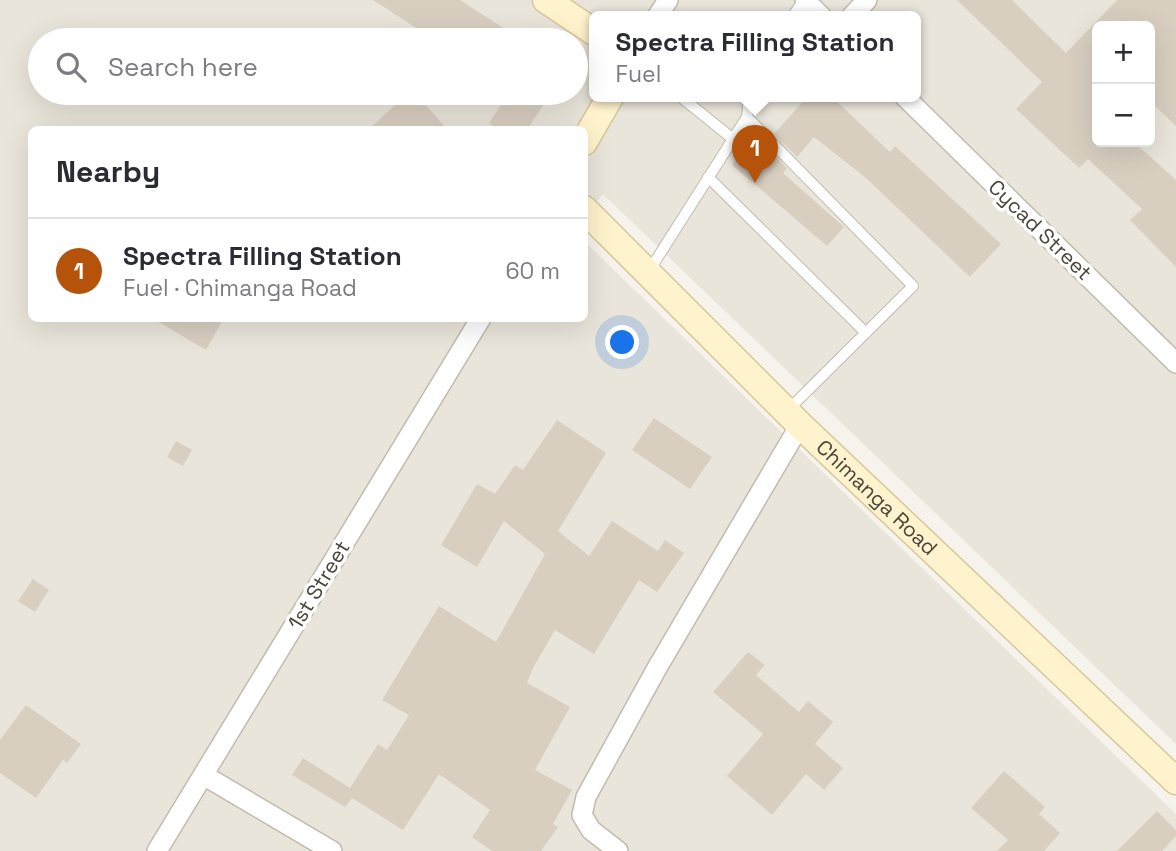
<!DOCTYPE html>
<meta charset="utf-8">
<style>
body{margin:0;font-family:"Space Grotesk",sans-serif;background:#f7f7f7;color:#2b2b33}
.controls{position:absolute;right:21px;top:21px;display:grid;overflow:hidden;border-radius:10px;box-shadow:0 7px 28px #0002}
.controls button{width:63px;height:63px;display:grid;place-items:center;padding:0;border:0;border-bottom:2px solid #e1e1e2;background:#fff;color:#2b2b33;font:35px sans-serif}
.you{position:absolute;left:623px;top:343px;width:24px;height:24px;margin:-18px;border:5px solid #fff;border-radius:50%;background:#1a73e8;box-shadow:0 0 0 10px #1a73e833}
.badge{display:grid;place-items:center;width:46px;height:46px;border-radius:50%;background:#b45309;color:#fff;font-size:23px;font-weight:700}
.pin{position:absolute;translate:-50% -58px;filter:drop-shadow(0 2px 4px #0008)}
.pin::after{content:'';position:absolute;top:37px;width:24px;height:21px;background:inherit;clip-path:polygon(0 0,100% 0,50% 100%)}
.popup{position:absolute;left:589px;top:11px;width:332px;height:91px;box-sizing:border-box;display:grid;place-content:center;border-radius:10px;background:#fff;filter:drop-shadow(0 2px 5px #0005);font-size:23px;white-space:nowrap;color:#7c7c81}
.popup b{font-size:26px;color:#2b2b33}
.popup::after{content:'';position:absolute;left:50%;top:100%;margin-left:-14px;border:14px solid transparent;border-top-color:#fff}
.list{margin:0;padding:0;list-style:none}
h2{display:flex;justify-content:space-between;align-items:center;height:91px;margin:0;padding:0 28px;font-size:30px}
h2 small{font-size:23px;font-weight:400;color:#7c7c81}
.list li{display:grid;grid-template-columns:46px 1fr auto;gap:21px;align-items:center;box-sizing:border-box;height:105px;padding:0 28px;border-top:2px solid #e1e1e2}
.list b{display:block;font-size:26px;white-space:nowrap}
.list p{margin:0;font-size:23px;white-space:nowrap;color:#7c7c81}
.list em{font-size:23px;font-style:normal;color:#7c7c81}
.icon{flex:none;width:38px;height:38px;fill:none;stroke:currentColor;stroke-width:2;stroke-linecap:round;stroke-linejoin:round}
.map{position:relative;flex:none;width:1176px;height:851px;overflow:hidden}
.search{position:absolute;background:#fff;box-shadow:0 7px 28px #0002;left:28px;top:28px;width:560px;height:77px;display:flex;align-items:center;gap:18px;box-sizing:border-box;padding:0 24px;border-radius:38px;color:#7c7c81;font-size:26px}
.panel{position:absolute;background:#fff;box-shadow:0 7px 28px #0002;left:28px;top:126px;width:560px;height:196px;border-radius:10px}
.map>svg:first-child{display:block}
.residential{fill:#eae5da;fill-rule:evenodd}
.building{fill:#d8cfc1}
.lines{fill:none;stroke-linecap:round;stroke-linejoin:round}
.lane-casing{stroke:#c2bbae;stroke-width:12}
.street-casing{stroke:#c2bbae;stroke-width:22}
.secondary-casing{stroke:#d6c79b;stroke-width:29}
.lane{stroke:#fff;stroke-width:10}
.street{stroke:#fff;stroke-width:19}
.secondary{stroke:#fff3cd;stroke-width:26}
.labels{text-anchor:middle;stroke-width:7;stroke-linejoin:round;paint-order:stroke}
.street-label{font-size:21px;fill:#4b4439;stroke:#fff}
</style>
<div class="map">
<svg width="1176" height="851" viewBox="0 0 1176 851">
<rect width="100%" height="100%" fill="#f6f3ec"/>
<path class="residential" d="M0,0H1176V744L603,194L585,216L584,130H32V318H584L585,242L1176,814V851H0ZM594,17H916V97H594ZM1097,26H1150V142H1097ZM40,40H576V93H40Z"/>
<path class="building" d="M373,0H460L522,40H435Z
M957,0H1012L1066,53L1117,0H1176V126L1150,101V26H1097V142H1134L1176,180V267L1130,220L1142,209L1088,159L1079,168L1016,109L1042,82Z
M383,93H415L448,130H368L395,105Z
M509,93H551L527,130H499L489,123Z
M807,97H832L890,152L895,146L1001,244L970,277L866,178L814,137L797,157L774,134Z
M751,141L761,149L764,145L787,168L783,173L844,227L827,246L732,165Z
M152,318H224L206,350Z
M654,418L712,457L690,489L632,450Z
M557,420L606,453L558,531L589,556L612,521L658,551L665,540L684,553L657,592L639,580L594,654L555,630L533,668L527,683L570,707L535,770L572,790L553,824L558,827L541,851H492L472,837L490,810L439,774L403,830L352,798L345,807L292,775L303,758L350,788L378,744L387,750L409,715L382,700L439,606L496,642L545,554L504,521L477,567L441,545L477,484L495,494L515,465L523,470Z
M176,441L192,450L183,466L167,457Z
M33,579L49,590L35,612L18,601Z
M748,652L765,665L756,675L799,712L808,701L833,722L815,744L843,768L824,790L806,774L772,815L727,776L763,734L713,692Z
M26,705L81,744L67,763L63,760L36,798L0,773V740Z
M1004,771L1045,807L1039,814L1060,833L1044,851H997L1008,840L971,808Z
M1157,811L1176,830V836L1162,851H1117Z"/>
<g class="lines">
<defs>
<path id="lane" d="M792,17L804,0
M681,97L733,139
M747,117L749,97
M708,177L866,333
M649,271L747,117L913,286L787,411"/>
<path id="street" d="M805,0L822,17
M657,17L668,0
M851,17L867,0
M905,97L1176,363
M205,776L332,851
M157,851L481,318
M618,851L591,830L582,815L586,797L657,668L800,425"/>
<g id="secondary">
<path d="M546,0L594,32"/>
<path d="M584,142L610,97"/>
<path id="s1" d="M584,209L800,425L1176,781"/>
</g>
</defs>
<use href="#lane" class="lane-casing"/>
<use href="#street" class="street-casing"/>
<use href="#secondary" class="secondary-casing"/>
<use href="#lane" class="lane"/>
<use href="#street" class="street"/>
<use href="#secondary" class="secondary"/>
</g>
<g class="labels">
<g class="street-label">
<text transform="translate(1040 230) rotate(44)" y="7">Cycad Street</text>
<text dy="7" stroke="none"><textPath href="#s1" startOffset="411">Chimanga Road</textPath></text>
<text transform="translate(319 585) rotate(-59)" y="7">1st Street</text>
</g>
</g>
</svg>
<div class="controls">
<button>+</button>
<button>−</button>
</div>
<div class="you"></div>
<div class="pin badge" style="left:755px;top:183px">1</div>
<div class="popup"><b>Spectra Filling Station</b>Fuel</div>
<div class="search"><svg class="icon" aria-label="search" viewBox="0 0 24 24"><circle cx="10" cy="10" r="6"/><path d="M15 15l6 6"/></svg>Search here</div>
<section class="panel">
<h2>Nearby<small></small></h2>
<ul class="list">
<li><span class="badge">1</span><div><b>Spectra Filling Station</b><p>Fuel · Chimanga Road</p></div><em>60 m</em></li>
</ul>
</section>
</div>
